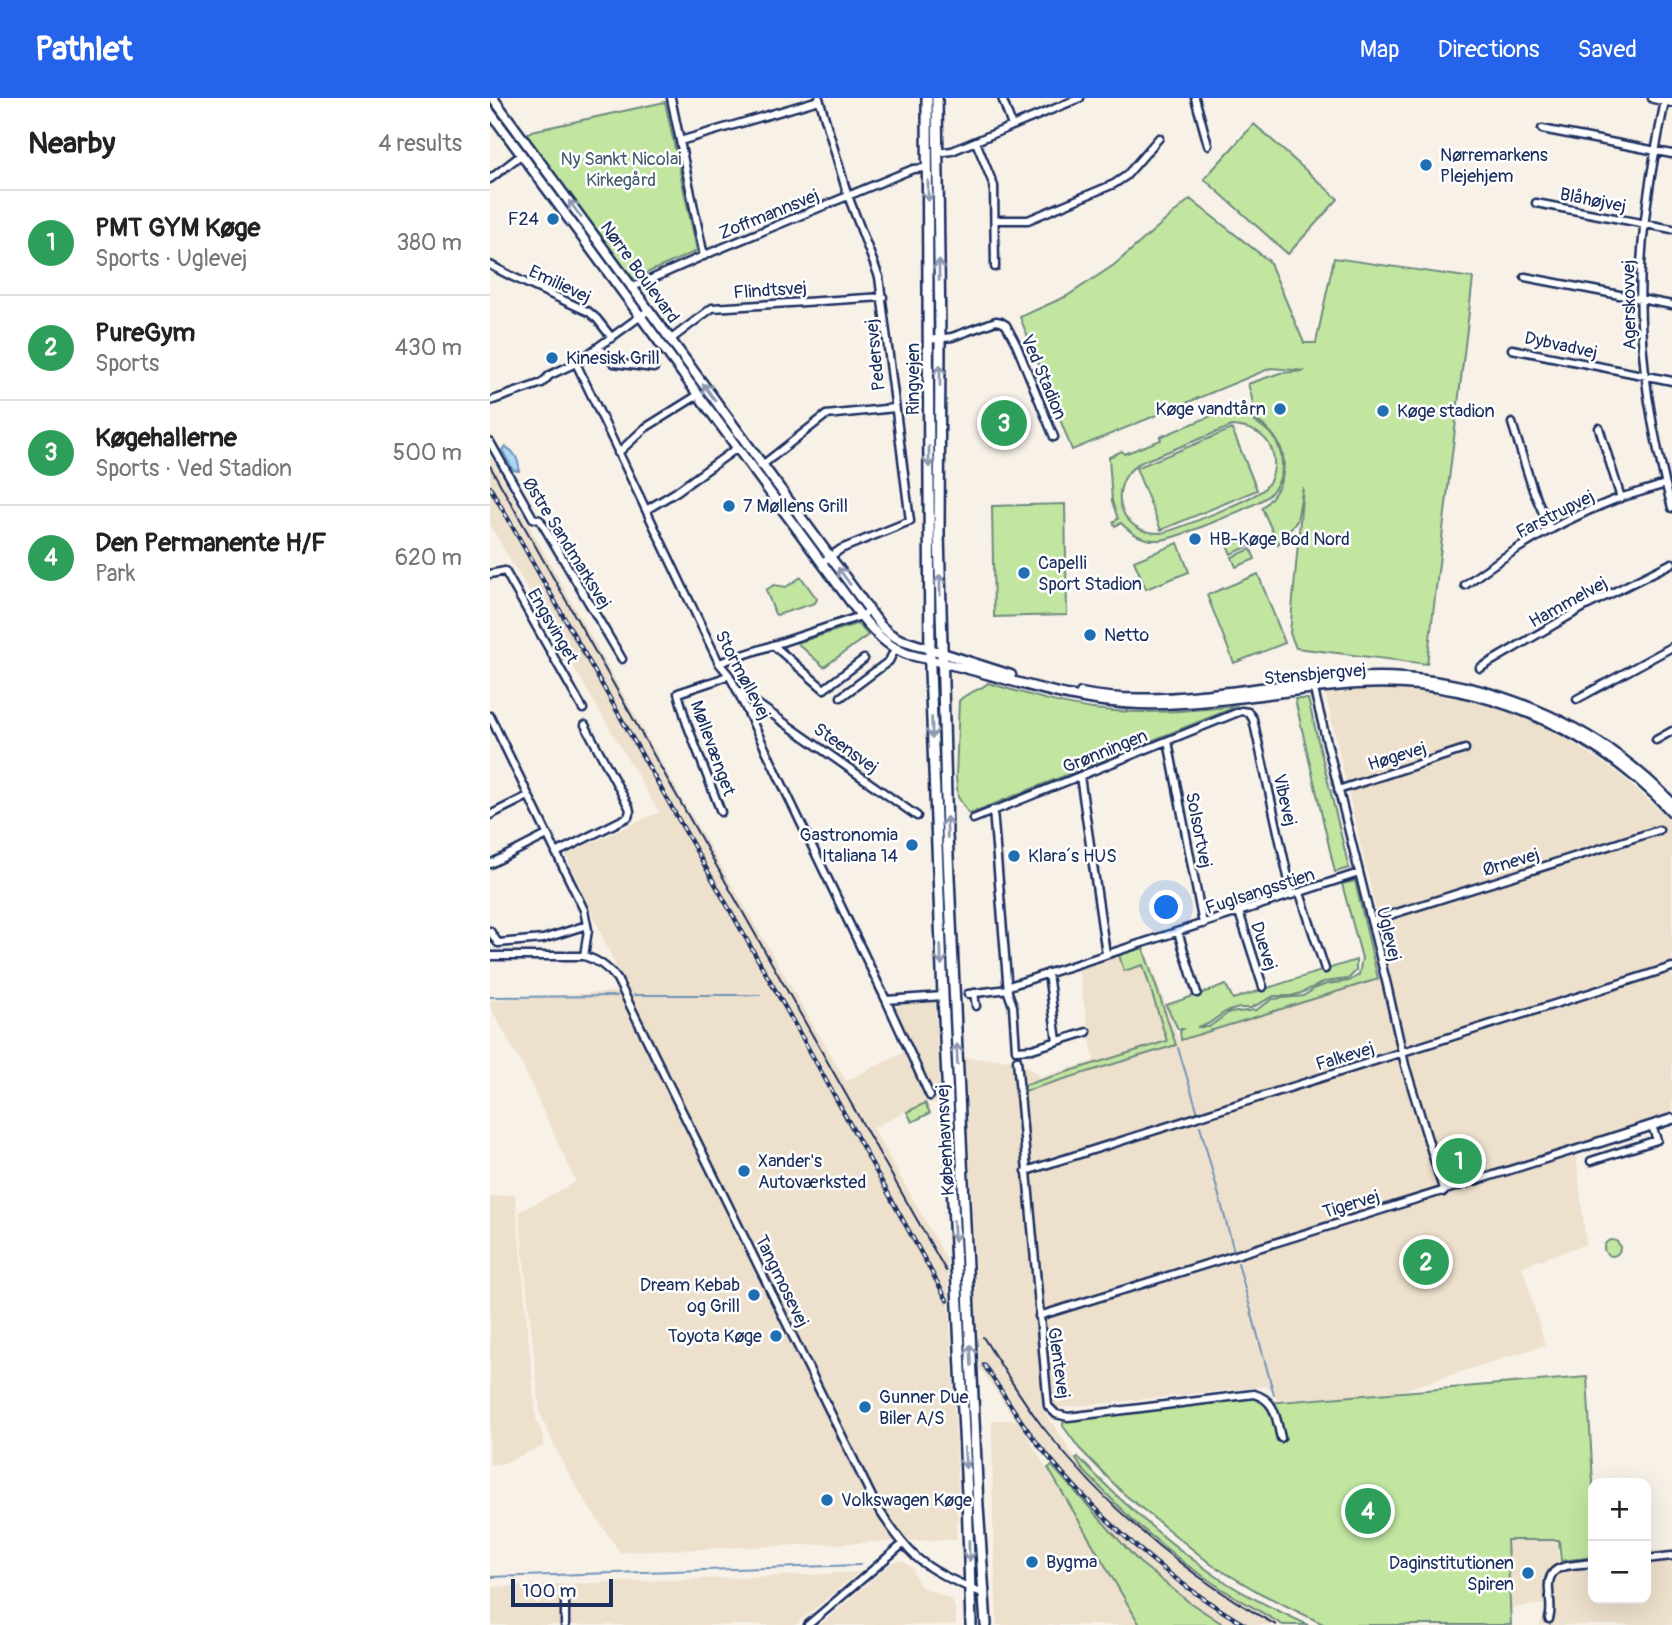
<!DOCTYPE html>
<meta charset="utf-8">
<style>
body{margin:0;font-family:Pangolin,sans-serif;background:#f2f2f2;color:#222}
.controls{position:absolute;right:21px;bottom:21px;display:grid;overflow:hidden;border-radius:14px;box-shadow:0 7px 28px #0002}
.controls button{width:63px;height:63px;display:grid;place-items:center;padding:0;border:0;border-bottom:2px solid #e0e0e0;background:#fff;color:#222;font:35px sans-serif}
.scale{position:absolute;left:21px;bottom:18px;width:102px;box-sizing:border-box;padding-left:7px;border:4px solid #1b2f5e;border-top:0;font-size:19px;line-height:24px;white-space:nowrap;color:#1b2f5e;-webkit-text-stroke:5px #fff;paint-order:stroke}
.you{position:absolute;left:677px;top:810px;width:24px;height:24px;margin:-18px;border:5px solid #fff;border-radius:50%;background:#1a73e8;box-shadow:0 0 0 10px #1a73e833}
.badge{display:grid;place-items:center;width:46px;height:46px;border-radius:50%;background:#2563eb;color:#fff;font-size:23px;font-weight:700}
.pin{position:absolute;translate:-50% -50%;border:4px solid #fff;box-shadow:0 2px 7px #0006}
.list{margin:0;padding:0;list-style:none}
h2{display:flex;justify-content:space-between;align-items:center;height:91px;margin:0;padding:0 28px;font-size:30px}
h2 small{font-size:23px;font-weight:400;color:#767676}
.list li{display:grid;grid-template-columns:46px 1fr auto;gap:21px;align-items:center;box-sizing:border-box;height:105px;padding:0 28px;border-top:2px solid #e0e0e0}
.list b{display:block;font-size:26px;white-space:nowrap}
.list p{margin:0;font-size:23px;white-space:nowrap;color:#767676}
.list em{font-size:23px;font-style:normal;color:#767676}
.map{position:relative;flex:none;width:1182px;height:1527px;overflow:hidden}
header{display:flex;align-items:center;gap:42px;box-sizing:border-box;height:98px;padding:0 35px;background:#2563eb;color:#fff}
header strong{font-size:33px}
nav{display:flex;gap:38px;margin-inline-start:auto;font-size:24px}
main{display:flex}
aside{flex:1;background:#fff}
.map>svg:first-child{display:block}
.built{fill:#ede0cc}
.green{fill:#c2e6a0;stroke:#6e8a7f;stroke-width:2;fill-rule:evenodd}
.water{fill:#aad7f6;stroke:#7194b9;stroke-width:2}
.lines{fill:none;stroke-linecap:round;stroke-linejoin:round}
.stream{stroke:#7194b9;stroke-width:2}
.minor-casing{stroke:#1b2f5e;stroke-width:11}
.tertiary-casing{stroke:#1b2f5e;stroke-width:13}
.secondary-casing{stroke:#1b2f5e;stroke-width:14}
.minor{stroke:#fff;stroke-width:6}
.tertiary{stroke:#fff;stroke-width:8}
.secondary{stroke:#fff;stroke-width:9}
.tram{stroke:#1b2f5e;stroke-width:2}
.rail-casing{stroke:#1b2f5e;stroke-width:4.5}
.rail{stroke:#fff;stroke-width:2;stroke-dasharray:5;stroke-linecap:butt}
.oneway{stroke:#8d97ae}
.poi-dot{fill:#1f6fb2;stroke:#fff;stroke-width:2.5}
.labels{text-anchor:middle;stroke-width:5;stroke-linejoin:round;paint-order:stroke}
.poi-label{font-size:18px;fill:#1b2f5e;stroke:#fff;text-anchor:start}
.park-label{font-size:18px;fill:#455d6e;stroke:#fff}
.street-label{font-size:18px;fill:#1b2f5e;stroke:#fff}
</style>
<header>
<strong>Pathlet</strong>
<nav><a>Map</a><a>Directions</a><a>Saved</a></nav>
</header>
<main>
<aside>
<h2>Nearby<small>4 results</small></h2>
<ul class="list">
<li><span class="badge" style="background:#2e9e5b">1</span><div><b>PMT GYM Køge</b><p>Sports · Uglevej</p></div><em>380 m</em></li>
<li><span class="badge" style="background:#2e9e5b">2</span><div><b>PureGym</b><p>Sports</p></div><em>430 m</em></li>
<li><span class="badge" style="background:#2e9e5b">3</span><div><b>Køgehallerne</b><p>Sports · Ved Stadion</p></div><em>500 m</em></li>
<li><span class="badge" style="background:#2e9e5b">4</span><div><b>Den Permanente H/F</b><p>Park</p></div><em>620 m</em></li>
</ul>
</aside>
<div class="map">
<svg width="1182" height="1527" viewBox="0 0 1182 1527">
<rect width="100%" height="100%" fill="#f7f1e8"/>
<filter id="ink" filterUnits="userSpaceOnUse"><feTurbulence type="fractalNoise" baseFrequency=".0143" numOctaves="2"/><feDisplacementMap in="SourceGraphic" scale="14" xChannelSelector="R" yChannelSelector="G"/><feConvolveMatrix kernelMatrix="1 2 1 2 8 2 1 2 1" color-interpolation-filters="sRGB"/></filter>
<g filter="url(#ink)">
<path class="built" d="M0,358L193,703L356,983L423,950L405,910L414,906L445,904L450,1005L435,1004L383,1030L457,1162L468,1390L466,1441L130,1454L98,1408L71,1362L50,1315L29,1114L86,1084L33,969L0,908V902L137,893L76,757L169,714L0,427Z
M870,591H917L989,603L1058,629L1124,672L1182,723V1014L1085,1047L1096,1146L1032,1168L1055,1247L904,1295L787,1302L778,1288L568,1310L562,1305L551,1308L592,1371L642,1422L694,1465L714,1479L770,1515L793,1527H734L699,1504L649,1464L562,1368L534,1333L650,1527H507L503,1426L502,1322H526L490,1270L475,960L527,962L551,979L604,963L588,869L654,848L689,943L901,877L835,594Z
M25,1096L44,1299L46,1320L53,1338V1348L14,1365L0,1367V1099Z
M1017,1443H1067L1069,1464L1071,1463L1103,1459V1501H1156V1454L1182,1452V1527H1049L1055,1517L1054,1506L1021,1510Z
M413,1463L424,1471L423,1475L430,1488L461,1501L465,1509L466,1527H330L403,1464Z
M369,1474L305,1527H0V1489L318,1477Z"/>
<path class="green" d="M175,4L207,153L143,181L35,37L42,33Z
M764,26L848,101L798,156L714,81Z
M700,101L779,163L814,245H826L844,160L983,180L937,566L806,550L800,535L813,389L807,423L788,446L772,410C803,381 801,345 766,322L761,296L758,286L790,275L815,273L781,270L582,352L530,219L577,198L624,167Z
M743,309L745,314L758,309C760,314 762,321 765,324C768,326 771,328 774,330C786,339 792,353 792,368C792,378 787,389 779,397C769,407 683,442 669,442C653,443 642,436 631,425L625,428L623,424L628,421L622,403L619,359L632,353L634,356L671,342L670,339ZM742,328C757,329 771,333 779,346C787,360 786,379 774,391C765,400 684,433 671,435C664,435 656,434 650,431C620,416 625,375 654,363Z
M742,331L767,392L671,432L646,370Z
M575,406L577,517L504,519L502,408Z
M756,439L760,448L741,456L737,447Z
M688,445L699,474L656,491L644,463Z
M761,451L765,461L746,469L742,459Z
M768,476L795,545L744,565L717,497Z
M311,479L327,501L325,505L287,517L285,516L276,492L284,487L296,489Z
M366,526L370,528L378,537L334,569L307,545Z
M498,585C533,595 567,606 603,611C651,617 699,613 748,608L479,716L468,699L466,679L469,603C478,593 488,594 498,585Z
M805,601H818L859,770L845,774Z
M865,783L888,881L691,942L690,933L693,931H688L676,907L736,887L743,901L866,862V873L858,881L834,884L811,895L801,898H784L761,910H749L735,914L718,926L707,929H719L738,915L766,912L783,901L813,898L826,890L837,886L859,883L869,877L872,860L852,786Z
M653,850L686,947L535,993V987L677,943L653,867L634,873L629,857Z
M435,1005L440,1015L422,1024L417,1014Z
M1114 1150a8 8 0 1 1 16 0a8 8 0 1 1-16 0Z
M1097,1279L1103,1385V1459L1071,1463L1069,1442H1017L1021,1527H835L772,1496L722,1467L634,1396L589,1350L573,1328V1325L578,1322L765,1299L772,1302L777,1305Z
M588,1359C629,1402 674,1442 723,1476C752,1496 786,1512 818,1527H793L732,1491L694,1465L642,1422L592,1371L586,1361Z
M562,1368L649,1464L699,1504L734,1527H650L558,1370Z"/>
<path class="water" d="M15,349C24,352 30,364 29,373L23,372L12,352Z"/>
<g class="lines">
<path class="stream" d="M144,897H270
M0,899L127,898
M688,950L708,1015
M710,1028L744,1153
M748,1165L784,1297
M0,1479L370,1467"/>
<defs>
<path id="minor" d="M181,0L214,158
M329,0L357,95L389,179L420,423L351,451L331,465
M512,0L522,28
M705,0L718,47
M1175,3C1164,57 1154,111 1151,167C1147,249 1160,330 1182,410
M1052,31L1182,56
M190,43L329,2
M486,44L504,88L505,169
M447,55L462,53L590,0
M0,81L31,57
M1046,105L1182,131
M505,122H538L624,86L636,78L669,40
M0,167L23,179L99,214L107,221L122,240
M1035,179L1182,207
M141,190L222,154L423,71L437,70
M180,242L222,210L393,199
M438,242L462,239L506,223L511,224L516,227L526,246L564,339
M109,249L124,265L164,270
M1022,251L1182,283
M86,265L229,565L239,577L247,592L396,902L453,898
M0,303L52,285L60,277L86,265L159,212
M1022,325L1043,392L1060,431
M1109,330L1131,400
M0,344L43,420L50,422L132,561
M128,355L155,330L208,297
M271,368L336,317L405,310
M156,412L186,394L247,350
M0,476L15,473L93,611
M975,487C1021,452 1070,423 1124,402C1141,396 1158,392 1175,386
M283,547L334,591L374,561
M229,565L371,518L379,513
M990,570L1096,508L1182,465
M823,588L897,887L915,967L954,1094
M249,593L427,718
M351,599L399,563L405,551
M1087,601L1182,549
M0,618L94,812L98,832L94,858
M1166,642L1182,633
M678,643L713,826
M590,678L616,856
M848,692L975,651
M503,712L518,894L523,908L526,952L542,951L597,934
M231,714L197,626L188,595L230,581L239,577
M0,717L38,698
M483,721L751,613L758,614L763,621L802,797
M66,755L138,719L140,713L139,709L95,627
M0,766L57,737
M810,795L835,871
M749,814L773,889
M881,823L1169,732
M0,833L8,845L53,841L97,827
M688,834L707,895
M0,858H94C108,862 118,869 127,881L386,1407C398,1426 410,1444 426,1459C445,1476 472,1486 494,1496
M558,875L567,943
M519,888L869,775
M484,895L486,908
M478,896L518,891
M396,902L440,998
M527,962L558,1308L566,1316L578,1319L764,1296C786,1302 786,1321 791,1340
M1101,1063L1167,1042L1162,1028
M536,1073L1182,869
M549,1218L1107,1045
M1156,1461L1182,1458
M1059,1521C1062,1512 1060,1503 1059,1493C1056,1464 1081,1468 1103,1465
M75,1527V1501
M318,1527L413,1446"/>
<path id="tertiary" d="M3,0L391,528L400,536L409,541L521,577
M1163,0L1182,4
M0,14L371,518C385,535 397,548 417,556C445,563 473,569 500,577C551,591 597,605 650,606C722,608 795,591 867,586C984,578 1104,629 1182,714
M591,595C647,607 714,597 771,590C818,585 866,576 914,580C1014,587 1112,632 1182,705
M1107,1045L1182,1021"/>
<path id="secondary" d="M437,0L440,572L453,898L477,1396L481,1527
M447,0L450,241L449,436L457,736L488,1408L496,1527"/>
</defs>
<use href="#minor" class="minor-casing"/>
<use href="#tertiary" class="tertiary-casing"/>
<use href="#secondary" class="secondary-casing"/>
<use href="#minor" class="minor"/>
<use href="#tertiary" class="tertiary"/>
<use href="#secondary" class="secondary"/>
<path class="tram" d="M0,368L456,1173
M493,1239C512,1269 531,1300 552,1328C616,1410 695,1477 786,1527"/>
<defs>
<path id="rail" d="M0,389L317,948L457,1202
M494,1267C513,1295 531,1325 552,1351C610,1422 677,1481 755,1527"/>
</defs>
<use href="#rail" class="rail-casing"/>
<use href="#rail" class="rail"/>
</g>
<defs><path id="oneway-shaft" d="M-6 0H5M1.5-3L5.5 0L1.5 3" fill="none" stroke-width="1.6" stroke-linecap="round" stroke-linejoin="round" transform="scale(1.75)"/></defs>
<g class="oneway">
<use href="#oneway-shaft" transform="translate(438 93) rotate(90)"/>
<use href="#oneway-shaft" transform="translate(85 111) rotate(-126)"/>
<use href="#oneway-shaft" transform="translate(449 172) rotate(-91)"/>
<use href="#oneway-shaft" transform="translate(450 277) rotate(-90)"/>
<use href="#oneway-shaft" transform="translate(219 294) rotate(-126)"/>
<use href="#oneway-shaft" transform="translate(439 359) rotate(90)"/>
<use href="#oneway-shaft" transform="translate(354 478) rotate(-126)"/>
<use href="#oneway-shaft" transform="translate(450 487) rotate(-91)"/>
<use href="#oneway-shaft" transform="translate(442 630) rotate(88)"/>
<use href="#oneway-shaft" transform="translate(457 729) rotate(-92)"/>
<use href="#oneway-shaft" transform="translate(451 857) rotate(88)"/>
<use href="#oneway-shaft" transform="translate(467 956) rotate(-93)"/>
<use href="#oneway-shaft" transform="translate(464 1133) rotate(87)"/>
<use href="#oneway-shaft" transform="translate(481 1257) rotate(-93)"/>
<use href="#oneway-shaft" transform="translate(475 1360) rotate(87)"/>
<use href="#oneway-shaft" transform="translate(479 1453) rotate(89)"/>
</g>
</g>
<g class="poi-dot">
<circle cx="936" cy="67" r="7"/>
<circle cx="63" cy="121" r="7"/>
<circle cx="62" cy="260" r="7"/>
<circle cx="790" cy="311" r="7"/>
<circle cx="893" cy="313" r="7"/>
<circle cx="239" cy="408" r="7"/>
<circle cx="705" cy="441" r="7"/>
<circle cx="534" cy="475" r="7"/>
<circle cx="600" cy="537" r="7"/>
<circle cx="422" cy="747" r="7"/>
<circle cx="524" cy="758" r="7"/>
<circle cx="254" cy="1073" r="7"/>
<circle cx="264" cy="1197" r="7"/>
<circle cx="286" cy="1238" r="7"/>
<circle cx="375" cy="1309" r="7"/>
<circle cx="337" cy="1402" r="7"/>
<circle cx="542" cy="1464" r="7"/>
<circle cx="1038" cy="1475" r="7"/>
</g>
<g class="labels">
<g class="poi-label">
<text x="950" y="63">Nørremarkens<tspan x="950" dy="21">Plejehjem</tspan></text>
<text x="49" y="127" text-anchor="end">F24</text>
<text x="76" y="266">Kinesisk Grill</text>
<text x="776" y="317" text-anchor="end">Køge vandtårn</text>
<text x="907" y="319">Køge stadion</text>
<text x="253" y="414">7 Møllens Grill</text>
<text x="719" y="447">HB-Køge Bod Nord</text>
<text x="548" y="471">Capelli<tspan x="548" dy="21">Sport Stadion</tspan></text>
<text x="614" y="543">Netto</text>
<text x="408" y="743" text-anchor="end">Gastronomia<tspan x="408" dy="21">Italiana 14</tspan></text>
<text x="538" y="764">Klara´s HUS</text>
<text x="268" y="1069">Xander's<tspan x="268" dy="21">Autoværksted</tspan></text>
<text x="250" y="1193" text-anchor="end">Dream Kebab<tspan x="250" dy="21">og Grill</tspan></text>
<text x="272" y="1244" text-anchor="end">Toyota Køge</text>
<text x="389" y="1305">Gunner Due<tspan x="389" dy="21">Biler A/S</tspan></text>
<text x="351" y="1408">Volkswagen Køge</text>
<text x="556" y="1470">Bygma</text>
<text x="1024" y="1471" text-anchor="end">Daginstitutionen<tspan x="1024" dy="21">Spiren</tspan></text>
</g>
<g class="park-label">
<text x="131" y="67">Ny Sankt Nicolai<tspan x="131" dy="21">Kirkegård</tspan></text>
</g>
<g class="street-label">
<text transform="translate(1103 102) rotate(11)" y="6">Blåhøjvej</text>
<text transform="translate(279 116) rotate(-22)" y="6">Zoffmannsvej</text>
<text transform="translate(150 174) rotate(54)" y="6">Nørre Boulevard</text>
<text transform="translate(70 186) rotate(25)" y="6">Emilievej</text>
<text transform="translate(280 192) rotate(-4)" y="6">Flindtsvej</text>
<text transform="translate(1139 207) rotate(-91)" y="6">Agerskovvej</text>
<text transform="translate(1071 247) rotate(12)" y="6">Dybvadvej</text>
<text transform="translate(385 257) rotate(-96)" y="6">Pedersvej</text>
<text transform="translate(554 279) rotate(67)" y="6">Ved Stadion</text>
<text transform="translate(423 281) rotate(-90)" y="6">Ringvejen</text>
<text transform="translate(1065 416) rotate(-27)" y="6">Farstrupvej</text>
<text transform="translate(77 445) rotate(58)" y="6">Østre Sandmarksvej</text>
<text transform="translate(1078 504) rotate(-29)" y="6">Hammelvej</text>
<text transform="translate(63 528) rotate(60)" y="6">Engsvinget</text>
<text transform="translate(825 576) rotate(-5)" y="6">Stensbjergvej</text>
<text transform="translate(253 577) rotate(62)" y="6">Stormøllevej</text>
<text transform="translate(223 650) rotate(70)" y="6">Møllevænget</text>
<text transform="translate(356 650) rotate(35)" y="6">Steensvej</text>
<text transform="translate(615 653) rotate(-22)" y="6">Grønningen</text>
<text transform="translate(907 658) rotate(-17)" y="6">Høgevej</text>
<text transform="translate(795 702) rotate(77)" y="6">Vibevej</text>
<text transform="translate(709 732) rotate(79)" y="6">Solsortvej</text>
<text transform="translate(1021 764) rotate(-17)" y="6">Ørnevej</text>
<text transform="translate(770 793) rotate(-18)" y="6">Fuglsangsstien</text>
<text transform="translate(899 836) rotate(76)" y="6">Uglevej</text>
<text transform="translate(774 848) rotate(72)" y="6">Duevej</text>
<text transform="translate(855 958) rotate(-17)" y="6">Falkevej</text>
<text transform="translate(455 1042) rotate(-93)" y="6">Københavnsvej</text>
<text transform="translate(861 1106) rotate(-17)" y="6">Tigervej</text>
<text transform="translate(292 1183) rotate(64)" y="6">Tangmosevej</text>
<text transform="translate(569 1265) rotate(82)" y="6">Glentevej</text>
</g>
</g>
</svg>
<div class="controls">
<button>+</button>
<button>−</button>
</div>
<div class="scale">100 m</div>
<div class="you"></div>
<div class="pin badge" style="left:969px;top:1063px;background:#2e9e5b">1</div>
<div class="pin badge" style="left:936px;top:1164px;background:#2e9e5b">2</div>
<div class="pin badge" style="left:514px;top:325px;background:#2e9e5b">3</div>
<div class="pin badge" style="left:878px;top:1413px;background:#2e9e5b">4</div>
</div>
</main>
